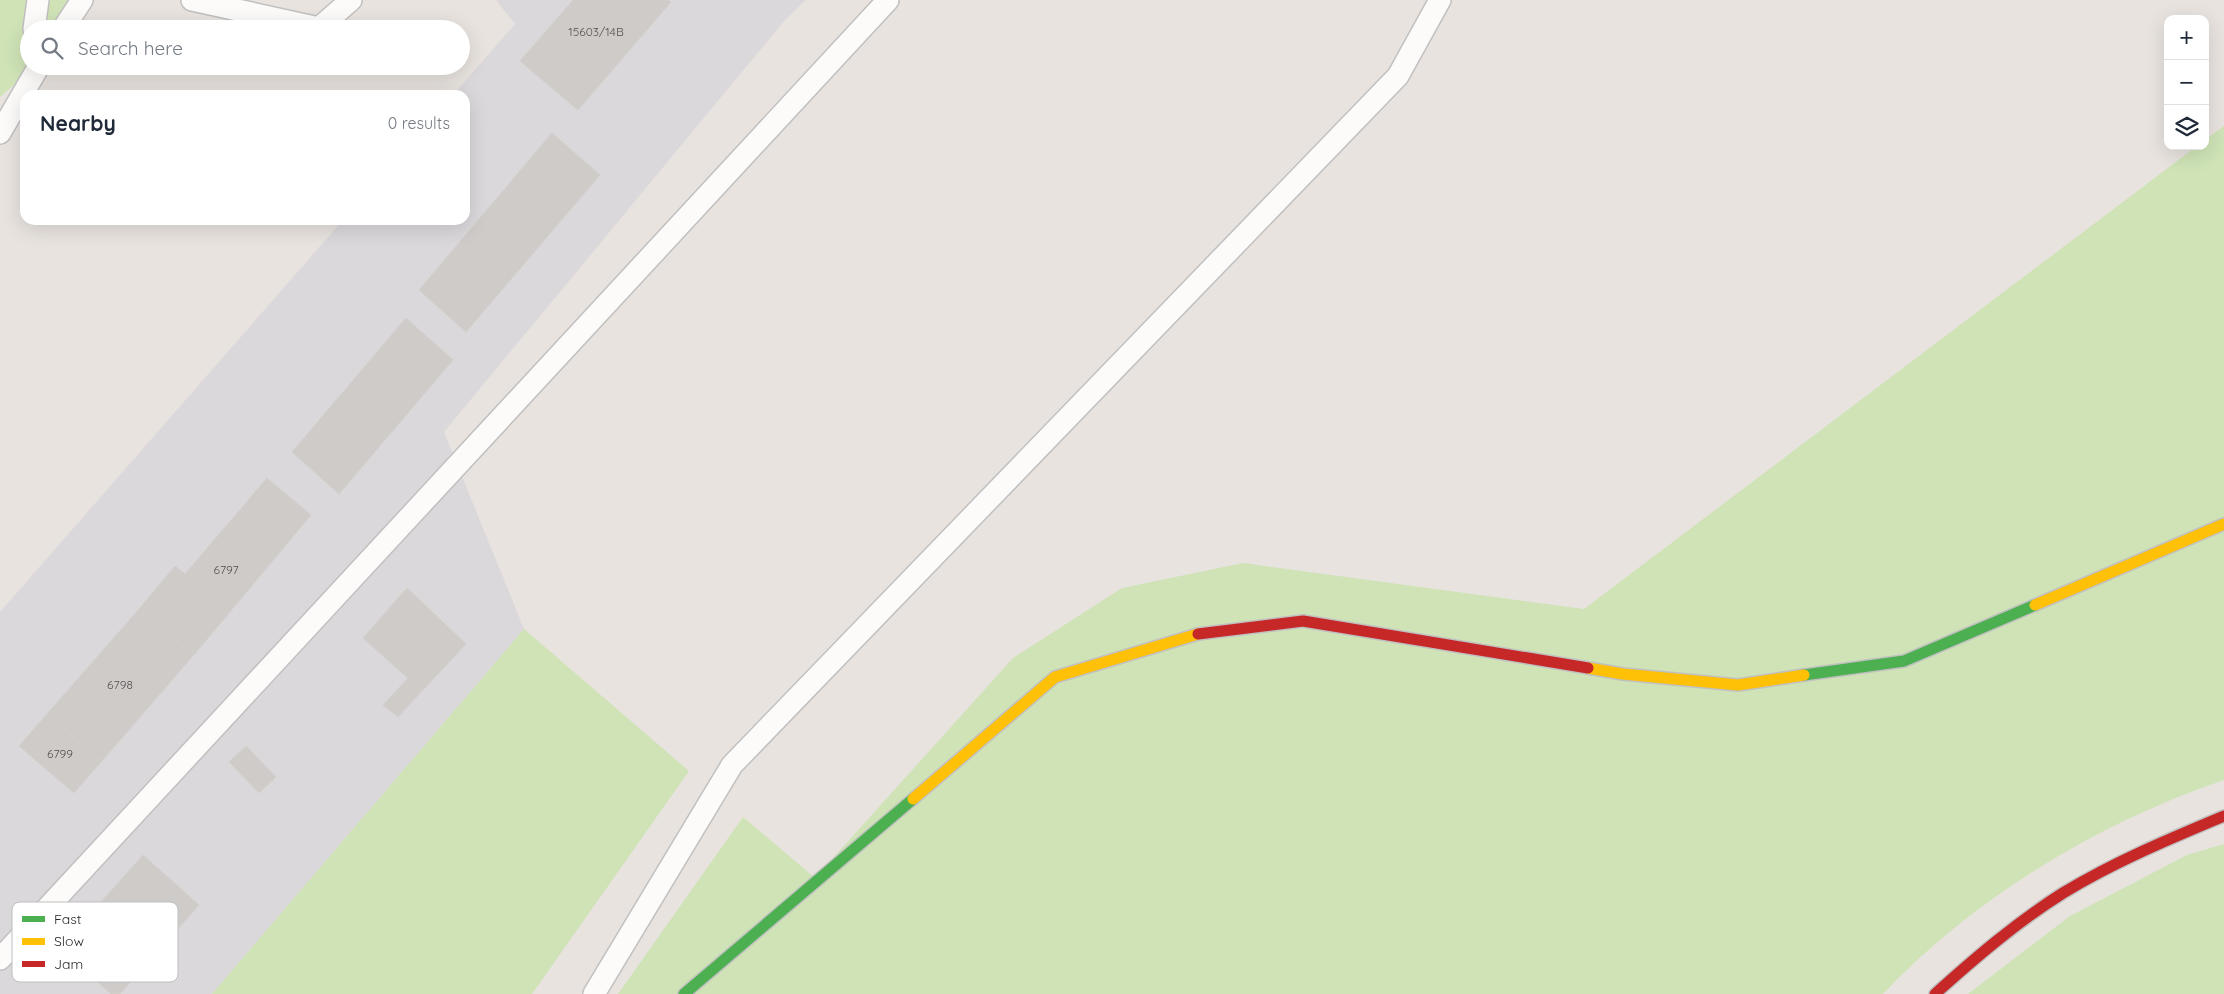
<!DOCTYPE html>
<meta charset="utf-8">
<style>
body{margin:0;font-family:Quicksand,sans-serif;background:#f2f2f3;color:#1f2937}
.controls{position:absolute;right:15px;top:15px;display:grid;overflow:hidden;border-radius:10px;box-shadow:0 5px 20px #0002}
.controls button{width:45px;height:45px;display:grid;place-items:center;padding:0;border:0;border-bottom:1px solid #e0e1e3;background:#fff;color:#1f2937;font:25px sans-serif}
.list{margin:0;padding:0;list-style:none}
h2{display:flex;justify-content:space-between;align-items:center;height:65px;margin:0;padding:0 20px;font-size:21px}
h2 small{font-size:16px;font-weight:400;color:#747a83}
.icon{flex:none;width:28px;height:28px;fill:none;stroke:currentColor;stroke-width:2;stroke-linecap:round;stroke-linejoin:round}
.map{position:relative;flex:none;width:2224px;height:994px;overflow:hidden}
.search{position:absolute;background:#fff;box-shadow:0 5px 20px #0002;left:20px;top:20px;width:450px;height:55px;display:flex;align-items:center;gap:12px;box-sizing:border-box;padding:0 18px;border-radius:28px;color:#747a83;font-size:19px}
.panel{position:absolute;background:#fff;box-shadow:0 5px 20px #0002;left:20px;top:90px;width:450px;height:135px;border-radius:15px}
.map>svg:first-child{display:block}
.industrial{fill:#dbd8db}
.green{fill:#cfe3b7}
.building{fill:#cfcbc8;stroke:#d3cfcb}
.lines{fill:none;stroke-linecap:round;stroke-linejoin:round}
.lane-casing{stroke:#c1c0c0;stroke-width:24}
.fast-casing{stroke:#c1c0c0;stroke-width:14}
.slow-casing{stroke:#c1c0c0;stroke-width:14}
.jam-casing{stroke:#c1c0c0;stroke-width:14}
.lane{stroke:#fcfbfa;stroke-width:21}
.fast{stroke:#4caf50;stroke-width:11}
.slow{stroke:#ffc107;stroke-width:11}
.jam{stroke:#c62828;stroke-width:11}
.labels{text-anchor:middle;stroke-width:4;stroke-linejoin:round;paint-order:stroke}
.number-label{font-size:12px;fill:#535252}
.key{fill:#fff;stroke:#bfbfbf;stroke-width:1}
.key-label{font-size:14px;fill:#292929}
</style>
<div class="map">
<svg width="2224" height="994" viewBox="0 0 2224 994">
<rect width="100%" height="100%" fill="#e8e3df"/>
<path class="industrial" d="M496,0H806L785,20L444,432L524,629L212,994H0V612L343,220H465V95H453L515,24Z"/>
<path class="green" d="M0,0H89L68,29H29V66H36L0,97Z
M2224,126V780C2100,822 1973,898 1883,994H618L743,817L815,878L1013,658L1122,588L1243,563L1584,609L2197,146H2205V140Z
M524,629L689,771L532,994H212Z
M2224,844V994H1968L2070,916L2187,855Z"/>
<path class="building" d="M573,0H668L671,2L578,110L520,61Z
M552,133L600,175L466,332L419,290Z
M406,318L453,360L339,494L292,452Z
M267,478L311,515L193,656L139,609L175,566L185,574Z
M407,588L466,644L422,691L363,638Z
M139,609L193,656L101,762L47,714Z
M408,678L422,691L398,717L383,705Z
M47,714L101,762L74,793L19,746Z
M246,746L276,777L259,793L229,762Z
M143,855L199,905L120,994H111L60,948Z"/>
<g class="lines">
<defs>
<path id="lane" d="M192,0L319,28L351,0
M34,29L38,0
M63,29L82,0
M0,133L39,66
M0,959L888,0
M594,994L732,765L1398,76L1440,0"/>
<path id="fast" d="M1804,675L1904,661L2035,605
M684,994L913,799"/>
<path id="slow" d="M2035,605L2224,524
M1588,668L1623,674L1738,685L1804,675
M913,799L1055,677L1198,634"/>
<path id="jam" d="M1198,634L1303,621L1588,668
M1935,994C1975,958 2017,922 2063,893C2114,862 2169,839 2224,816"/>
</defs>
<use href="#lane" class="lane-casing"/>
<use href="#fast" class="fast-casing"/>
<use href="#slow" class="slow-casing"/>
<use href="#jam" class="jam-casing"/>
<use href="#lane" class="lane"/>
<use href="#fast" class="fast"/>
<use href="#slow" class="slow"/>
<use href="#jam" class="jam"/>
</g>
<g class="labels">
<g class="number-label">
<text x="596" y="36">15603/14B</text>
<text x="226" y="574">6797</text>
<text x="120" y="689">6798</text>
<text x="60" y="758">6799</text>
</g>
</g>
<rect x="12" y="902" width="166" height="80" rx="8" class="key"/>
<rect x="22" y="916" width="23" height="6" fill="#4caf50"/>
<rect x="22" y="938" width="23" height="7" fill="#ffc107"/>
<rect x="22" y="961" width="23" height="6" fill="#c62828"/>
<g class="key-label">
<text x="54" y="924">Fast</text>
<text x="54" y="946">Slow</text>
<text x="54" y="969">Jam</text>
</g>
</svg>
<div class="controls">
<button>+</button>
<button>−</button>
<button><svg class="icon" aria-label="layers" viewBox="0 0 24 24"><path d="M12 4l9 5-9 5-9-5zM3 14l9 5 9-5"/></svg></button>
</div>
<div class="search"><svg class="icon" aria-label="search" viewBox="0 0 24 24"><circle cx="10" cy="10" r="6"/><path d="M15 15l6 6"/></svg>Search here</div>
<section class="panel">
<h2>Nearby<small>0 results</small></h2>
<ul class="list">
</ul>
</section>
</div>
